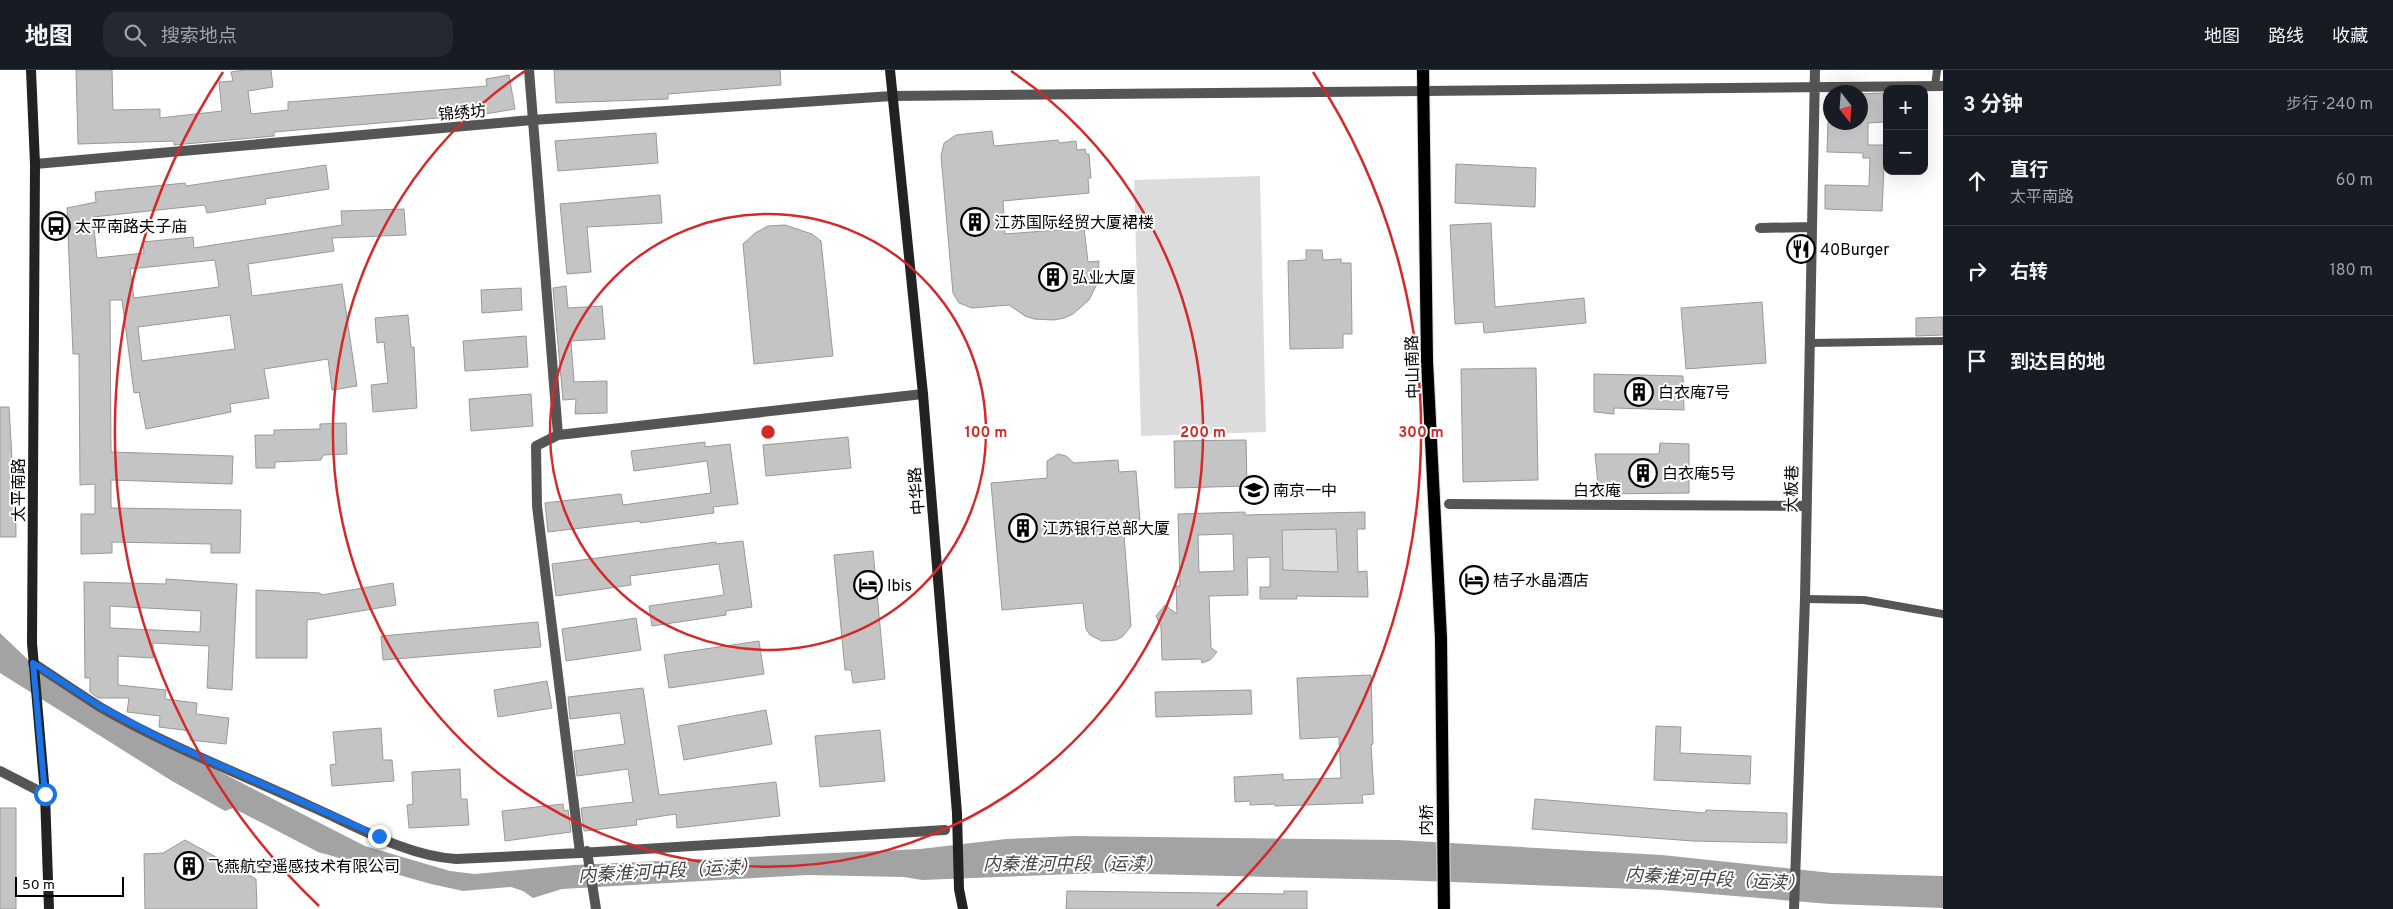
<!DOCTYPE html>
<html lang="zh">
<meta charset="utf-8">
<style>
body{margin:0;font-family:Overpass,"Noto Sans SC",sans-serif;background:#242831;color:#f1f3f6}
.controls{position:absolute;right:15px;top:15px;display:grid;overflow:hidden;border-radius:10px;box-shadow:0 5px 20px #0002}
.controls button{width:45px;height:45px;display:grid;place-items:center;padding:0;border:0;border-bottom:1px solid #363941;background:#171b24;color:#f1f3f6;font:25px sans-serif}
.compass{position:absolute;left:1823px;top:15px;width:45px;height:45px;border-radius:50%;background:#171b24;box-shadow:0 5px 20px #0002;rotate:163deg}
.scale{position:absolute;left:15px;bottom:12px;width:109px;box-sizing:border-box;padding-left:5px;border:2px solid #000;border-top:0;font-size:14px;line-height:18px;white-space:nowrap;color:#000;-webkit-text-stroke:4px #fff;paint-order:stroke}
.stop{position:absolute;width:15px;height:15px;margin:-11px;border:4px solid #1a73e8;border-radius:50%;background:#fff}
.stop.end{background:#1a73e8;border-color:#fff;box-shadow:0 1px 5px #0008}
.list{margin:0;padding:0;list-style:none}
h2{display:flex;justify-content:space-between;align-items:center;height:65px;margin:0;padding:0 20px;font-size:21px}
h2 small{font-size:16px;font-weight:400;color:#9ea1a6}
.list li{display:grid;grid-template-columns:32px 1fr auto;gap:15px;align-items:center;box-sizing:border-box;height:90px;padding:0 20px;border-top:1px solid #363941}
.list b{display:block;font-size:19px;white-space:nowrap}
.list p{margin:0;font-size:16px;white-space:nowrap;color:#9ea1a6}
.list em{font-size:16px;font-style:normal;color:#9ea1a6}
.icon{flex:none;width:28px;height:28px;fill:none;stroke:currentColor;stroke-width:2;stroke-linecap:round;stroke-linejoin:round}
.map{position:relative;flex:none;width:1943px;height:839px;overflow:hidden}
header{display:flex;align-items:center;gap:30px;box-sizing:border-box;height:70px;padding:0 25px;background:#171b24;border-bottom:1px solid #363941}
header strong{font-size:24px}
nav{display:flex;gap:28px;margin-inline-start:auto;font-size:18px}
.search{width:350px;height:45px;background:#242831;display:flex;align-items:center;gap:12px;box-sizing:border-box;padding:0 18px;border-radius:15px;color:#9ea1a6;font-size:19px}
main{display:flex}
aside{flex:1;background:#171b24}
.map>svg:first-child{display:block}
.green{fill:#dcdcdc}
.water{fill:#a3a3a3}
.building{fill:#c4c4c4;stroke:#999;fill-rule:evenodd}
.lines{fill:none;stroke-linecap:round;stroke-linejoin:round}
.primary-casing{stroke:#dbdbdb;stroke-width:14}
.lane{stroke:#555;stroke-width:8}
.street{stroke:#555;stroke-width:10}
.secondary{stroke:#222;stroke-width:10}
.primary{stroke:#000;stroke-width:12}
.route{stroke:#1a73e8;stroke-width:6}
.ring{fill:none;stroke:#d62828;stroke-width:2.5}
.labels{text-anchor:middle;stroke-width:4;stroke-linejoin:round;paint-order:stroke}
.street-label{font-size:16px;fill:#000;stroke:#fff}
.poi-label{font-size:16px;fill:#000;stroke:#fff;text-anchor:start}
.water-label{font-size:18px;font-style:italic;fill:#444;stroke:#fff}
.centre{fill:#d62828;stroke:#fff;stroke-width:2.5}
.ring-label{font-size:15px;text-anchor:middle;font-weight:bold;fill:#d62828;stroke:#fff;stroke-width:4;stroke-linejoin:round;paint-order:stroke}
</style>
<header>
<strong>地图</strong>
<div class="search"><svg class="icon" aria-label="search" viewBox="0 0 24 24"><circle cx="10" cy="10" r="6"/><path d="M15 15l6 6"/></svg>搜索地点</div>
<nav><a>地图</a><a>路线</a><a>收藏</a></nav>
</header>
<main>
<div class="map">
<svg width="1943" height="839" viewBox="0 0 1943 839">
<rect width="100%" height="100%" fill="#fff"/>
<path class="green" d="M1260,106L1266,362L1141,366L1134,110Z
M1336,459L1338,502L1283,500L1282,460Z"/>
<path class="water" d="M0,563L44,605L121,651L365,776L450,801L475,804L574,795L920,779L1006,769L1074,766L1398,770L1662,785L1832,803L1943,806V838L1830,834L1662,820L1398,810L1100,803L922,810L904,807L808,805L562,819L533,828L523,821L511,817L463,821L431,814L318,782L233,738L225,741L172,711L0,603Z"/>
<path class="building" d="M76,0H112L113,40L160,39V48L222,41L219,12L233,11L231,2L244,0H271L273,17L248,21L251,44L288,40V32L487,16L486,9L509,5L515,39L485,44L274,62V66L174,75V71L78,74Z
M554,0H780L781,15L668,24V29L556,33Z
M1883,23L1884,52L1868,53V75H1885L1882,141L1825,139V115L1869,116L1870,88H1863V83L1827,82L1828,52H1860V24Z
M992,61L994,76L1058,70L1059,73L1076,71L1077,80L1085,79L1086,84H1089L1091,108H1088L1089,123L1003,131L1005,164L1084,158L1088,192L1099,191L1098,212L1089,230L1073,244L1064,248L1054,250L1034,249L1025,246L1009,235L972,238L959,233L953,223L941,86L944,73L956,65Z
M656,63L658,93L558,101L555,71Z
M1456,94L1536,98L1535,137L1455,133Z
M326,95L329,119L265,129L266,134L207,143L205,135L93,147L97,188L144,183L143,172L193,167L194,178L342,155L341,141L404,139L406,165L332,168L334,181L248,194L252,226L342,214L357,316L332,320L328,289L264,299L269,328L230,334L231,342L146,359L139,322L134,323L122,230H110L111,382L233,386L232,414L111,410V438L241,440L240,483H211V474L112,472V483L81,484V444H95V414L80,415L79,284H73L67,138L96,132L95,122L185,113L186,116ZM215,190L219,217L134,228L130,199ZM230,245L235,279L142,291L138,257Z
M660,125L662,153L587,157L591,202L567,204L560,134Z
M1491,153L1495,237L1584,228L1586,253L1484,263L1483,252L1455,254L1450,155Z
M785,155L812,164L821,171L833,286L754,294L743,174L755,163L768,156Z
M1306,180H1322L1323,190L1341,189V193H1351L1352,264H1343V278L1290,279L1288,191L1306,190Z
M566,216L568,238L602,236L605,269L571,271L574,312L607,311V343L575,344L576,329L563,330L553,218Z
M521,218L522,240L482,243L481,220Z
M1762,232L1766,293L1686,299L1681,238Z
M408,245L411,277H414L417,338L373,342L371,315L388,313L384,272L377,273L375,248Z
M1943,247V265L1916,266V248Z
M526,266L528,297L465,301L463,271Z
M1536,298L1538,410L1463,412L1461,299Z
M1594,304L1683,306L1684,340L1614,338V344L1594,342Z
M531,324L533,356L471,361L469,329Z
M0,337H9L12,389H15L16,467H0Z
M346,353L347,384L323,385L321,390L275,392V398H256L255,365H274V360L320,359V354Z
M848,367L851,398L766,406L763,375Z
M1246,370L1247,416L1175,418L1174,371Z
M705,372V377L730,374L738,434L713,437L714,443L640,453V451L548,462L545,433L621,424L623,435L711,423L707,391L634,401L631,381Z
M1660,373L1689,374V423L1599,424L1595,384H1659Z
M1058,384L1066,386L1074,393L1118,390L1119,402L1136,401L1140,450L1123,452L1131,556L1122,567L1116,570L1102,571L1090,565L1086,559L1083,533L1002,540L991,413L1047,408V391Z
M1245,442V445L1365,442V459H1357L1358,502L1367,501L1368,527L1296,526L1297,529H1260V517H1270V487L1247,488L1248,525L1209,526L1211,578L1217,582L1210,590L1202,593L1201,589L1162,590L1161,557L1156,546L1165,535L1177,544L1176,516H1180L1178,444ZM1336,459L1338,502L1283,500L1282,460ZM1233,464L1234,501L1199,502L1198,465Z
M743,471L752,537L726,541V545L652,556L649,536L724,525L719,494L630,506L631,515L556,526L552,494L716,472V474Z
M873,481L885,609L853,613L851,600H845L834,485Z
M166,509L237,514L232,620L207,618L209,576L153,573V588L118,586V615L166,620L165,629L197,633L196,644L229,648L226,674L190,670L191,661L159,657L160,646L127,642L129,628H98L90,622V608H85L84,512L166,514ZM110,536L201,541L200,562L110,558Z
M393,513L396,535L307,550V588H256V520L320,523L321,525Z
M636,548L641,580L566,591L562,559Z
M538,552L541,577L383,590L381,566Z
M759,571L764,604L669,618L664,585Z
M1371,605L1373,674L1371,675L1374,724L1362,725L1363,733L1275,736V734L1250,735V731L1235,732L1234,707L1283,704V710L1341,708L1339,667L1300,669L1297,608Z
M547,611L552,638L498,647L494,620Z
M643,618L659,725L776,712L780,746L677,758L676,744L636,750L637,755L584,761L581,738L633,732L628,699L577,706L574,681L625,674L620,643L570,649L568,627Z
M1251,620L1252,644L1156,647L1155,622Z
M766,640L772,674L684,690L678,656Z
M1656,656L1681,657L1680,683L1751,686L1750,714L1654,710Z
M381,658L383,690H392L394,711L332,716L330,695L336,694L333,662Z
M880,660L885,711L820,717L815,666Z
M460,699L461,729H467L469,755L409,758L407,735L413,734L412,702Z
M1535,729L1705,743L1706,740L1787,743V773L1693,771L1532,759Z
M563,734L564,741L568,740L571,762L505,771L502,741Z
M0,738H16V839H0Z
M185,770L256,809L257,839H145L144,784L163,783Z
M1067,821L1284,824V821H1307V839H1066Z"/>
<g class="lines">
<defs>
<path id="primary" d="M1423,0L1427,291L1441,568L1444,839"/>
</defs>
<use href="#primary" class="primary-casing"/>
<path class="lane" d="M1935,16L1937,0
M1809,273L1943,271
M1805,529L1864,530L1943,544"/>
<path class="street" d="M529,0L558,365
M35,94L532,50L892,26L1943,16
M1760,158L1812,157
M923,324L558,365L536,376L537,436L580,783L945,760
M1449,434L1805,436
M33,593C56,608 78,623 100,637C167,676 241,704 310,736C356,756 406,786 456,789L580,783
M0,701L45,724
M587,781L596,839
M1794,839L1805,529L1815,0"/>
<path class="secondary" d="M31,0L35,94L32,573L45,724L49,839
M890,0L923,324L957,743L959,819L963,839"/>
<use href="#primary" class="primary"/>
</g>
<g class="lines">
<path class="route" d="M45,724L33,593L101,637L168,672L379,766"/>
</g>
<g class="ring">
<circle cx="768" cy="362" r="218"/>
<path d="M1011 1A435 435 0 1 1 525 1"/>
<path d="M319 836A653 653 0 0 1 223 2M1313 2A653 653 0 0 1 1217 836"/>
</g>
<defs>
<symbol id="building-ring" viewBox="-11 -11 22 22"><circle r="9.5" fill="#fff" stroke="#000" stroke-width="1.5"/><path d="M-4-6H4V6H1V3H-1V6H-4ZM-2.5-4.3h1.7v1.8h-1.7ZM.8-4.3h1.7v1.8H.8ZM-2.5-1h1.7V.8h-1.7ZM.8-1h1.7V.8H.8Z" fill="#000"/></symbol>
<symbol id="bus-ring" viewBox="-11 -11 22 22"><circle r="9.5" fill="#fff" stroke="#000" stroke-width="1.5"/><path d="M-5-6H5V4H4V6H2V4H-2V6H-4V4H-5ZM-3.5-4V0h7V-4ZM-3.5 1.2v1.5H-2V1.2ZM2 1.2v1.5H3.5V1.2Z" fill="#000"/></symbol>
<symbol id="restaurant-ring" viewBox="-11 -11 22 22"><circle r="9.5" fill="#fff" stroke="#000" stroke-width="1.5"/><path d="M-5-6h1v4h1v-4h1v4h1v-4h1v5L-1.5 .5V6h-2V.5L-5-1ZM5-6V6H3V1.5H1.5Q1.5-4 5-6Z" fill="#000"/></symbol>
<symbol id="school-ring" viewBox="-11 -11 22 22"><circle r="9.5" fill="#fff" stroke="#000" stroke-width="1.5"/><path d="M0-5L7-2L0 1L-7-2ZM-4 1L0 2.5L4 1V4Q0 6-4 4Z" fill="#000"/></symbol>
<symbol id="hotel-ring" viewBox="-11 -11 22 22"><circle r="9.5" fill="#fff" stroke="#000" stroke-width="1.5"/><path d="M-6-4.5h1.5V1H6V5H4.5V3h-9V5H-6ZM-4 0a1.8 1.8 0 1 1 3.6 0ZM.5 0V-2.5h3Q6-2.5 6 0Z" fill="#000"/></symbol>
</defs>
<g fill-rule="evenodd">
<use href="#building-ring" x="959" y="136" width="32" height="32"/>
<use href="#bus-ring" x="40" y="140" width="32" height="32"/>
<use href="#restaurant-ring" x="1785" y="163" width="32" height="32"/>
<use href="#building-ring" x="1037" y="191" width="32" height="32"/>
<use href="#building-ring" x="1623" y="306" width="32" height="32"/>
<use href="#building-ring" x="1627" y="387" width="32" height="32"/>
<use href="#school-ring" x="1238" y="404" width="32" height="32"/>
<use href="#building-ring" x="1007" y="442" width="32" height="32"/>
<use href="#hotel-ring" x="1458" y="494" width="32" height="32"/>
<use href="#hotel-ring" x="852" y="499" width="32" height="32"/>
<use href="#building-ring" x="173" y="780" width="32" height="32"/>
</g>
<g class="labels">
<g class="street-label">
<text transform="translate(462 42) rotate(-5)" y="6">锦绣坊</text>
<text transform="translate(1412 297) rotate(-92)" y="6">中山南路</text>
<text transform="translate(1791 419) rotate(-89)" y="6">大板巷</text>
<text transform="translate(18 420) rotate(-90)" y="6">太平南路</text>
<text x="1597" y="426">白衣庵</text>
<text transform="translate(916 421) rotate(-95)" y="6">中华路</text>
<text transform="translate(1426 750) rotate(-90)" y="6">内桥</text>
</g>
<g class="poi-label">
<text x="994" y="158">江苏国际经贸大厦裙楼</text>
<text x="75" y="162">太平南路·夫子庙</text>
<text x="1820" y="185">40Burger</text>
<text x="1072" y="213">弘业大厦</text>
<text x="1658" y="328">白衣庵7号</text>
<text x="1662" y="409">白衣庵5号</text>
<text x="1273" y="426">南京一中</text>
<text x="1042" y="464">江苏银行总部大厦</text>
<text x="1493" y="516">桔子水晶酒店</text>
<text x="887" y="521">Ibis</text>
<text x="208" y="802">飞燕航空遥感技术有限公司</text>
</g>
<g class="water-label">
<text x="1073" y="800">内秦淮河中段（运渎）</text>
<text transform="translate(668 801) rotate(-3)" y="6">内秦淮河中段（运渎）</text>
<text transform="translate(1715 809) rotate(3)" y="6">内秦淮河中段（运渎）</text>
</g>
</g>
<circle cx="768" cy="362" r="8" class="centre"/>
<g class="ring-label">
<text x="986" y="367">100 m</text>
<text x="1203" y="367">200 m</text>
<text x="1421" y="367">300 m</text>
</g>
</svg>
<div class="controls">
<button>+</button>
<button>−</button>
</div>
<svg class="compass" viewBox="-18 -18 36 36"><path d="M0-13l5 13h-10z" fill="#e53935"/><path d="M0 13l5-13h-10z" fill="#9ea1a6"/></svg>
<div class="scale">50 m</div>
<div class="stop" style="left:45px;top:724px"></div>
<div class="stop end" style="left:379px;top:766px"></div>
</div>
<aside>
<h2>3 分钟<small>步行 · 240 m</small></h2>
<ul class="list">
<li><svg class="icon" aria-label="ahead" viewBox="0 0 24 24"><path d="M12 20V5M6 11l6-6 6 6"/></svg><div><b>直行</b><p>太平南路</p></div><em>60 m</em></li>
<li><svg class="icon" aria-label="right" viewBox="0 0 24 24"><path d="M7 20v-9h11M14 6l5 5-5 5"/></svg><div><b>右转</b></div><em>180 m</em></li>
<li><svg class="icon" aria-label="arrive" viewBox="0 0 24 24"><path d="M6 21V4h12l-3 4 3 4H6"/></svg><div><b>到达目的地</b></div></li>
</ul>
</aside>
</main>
